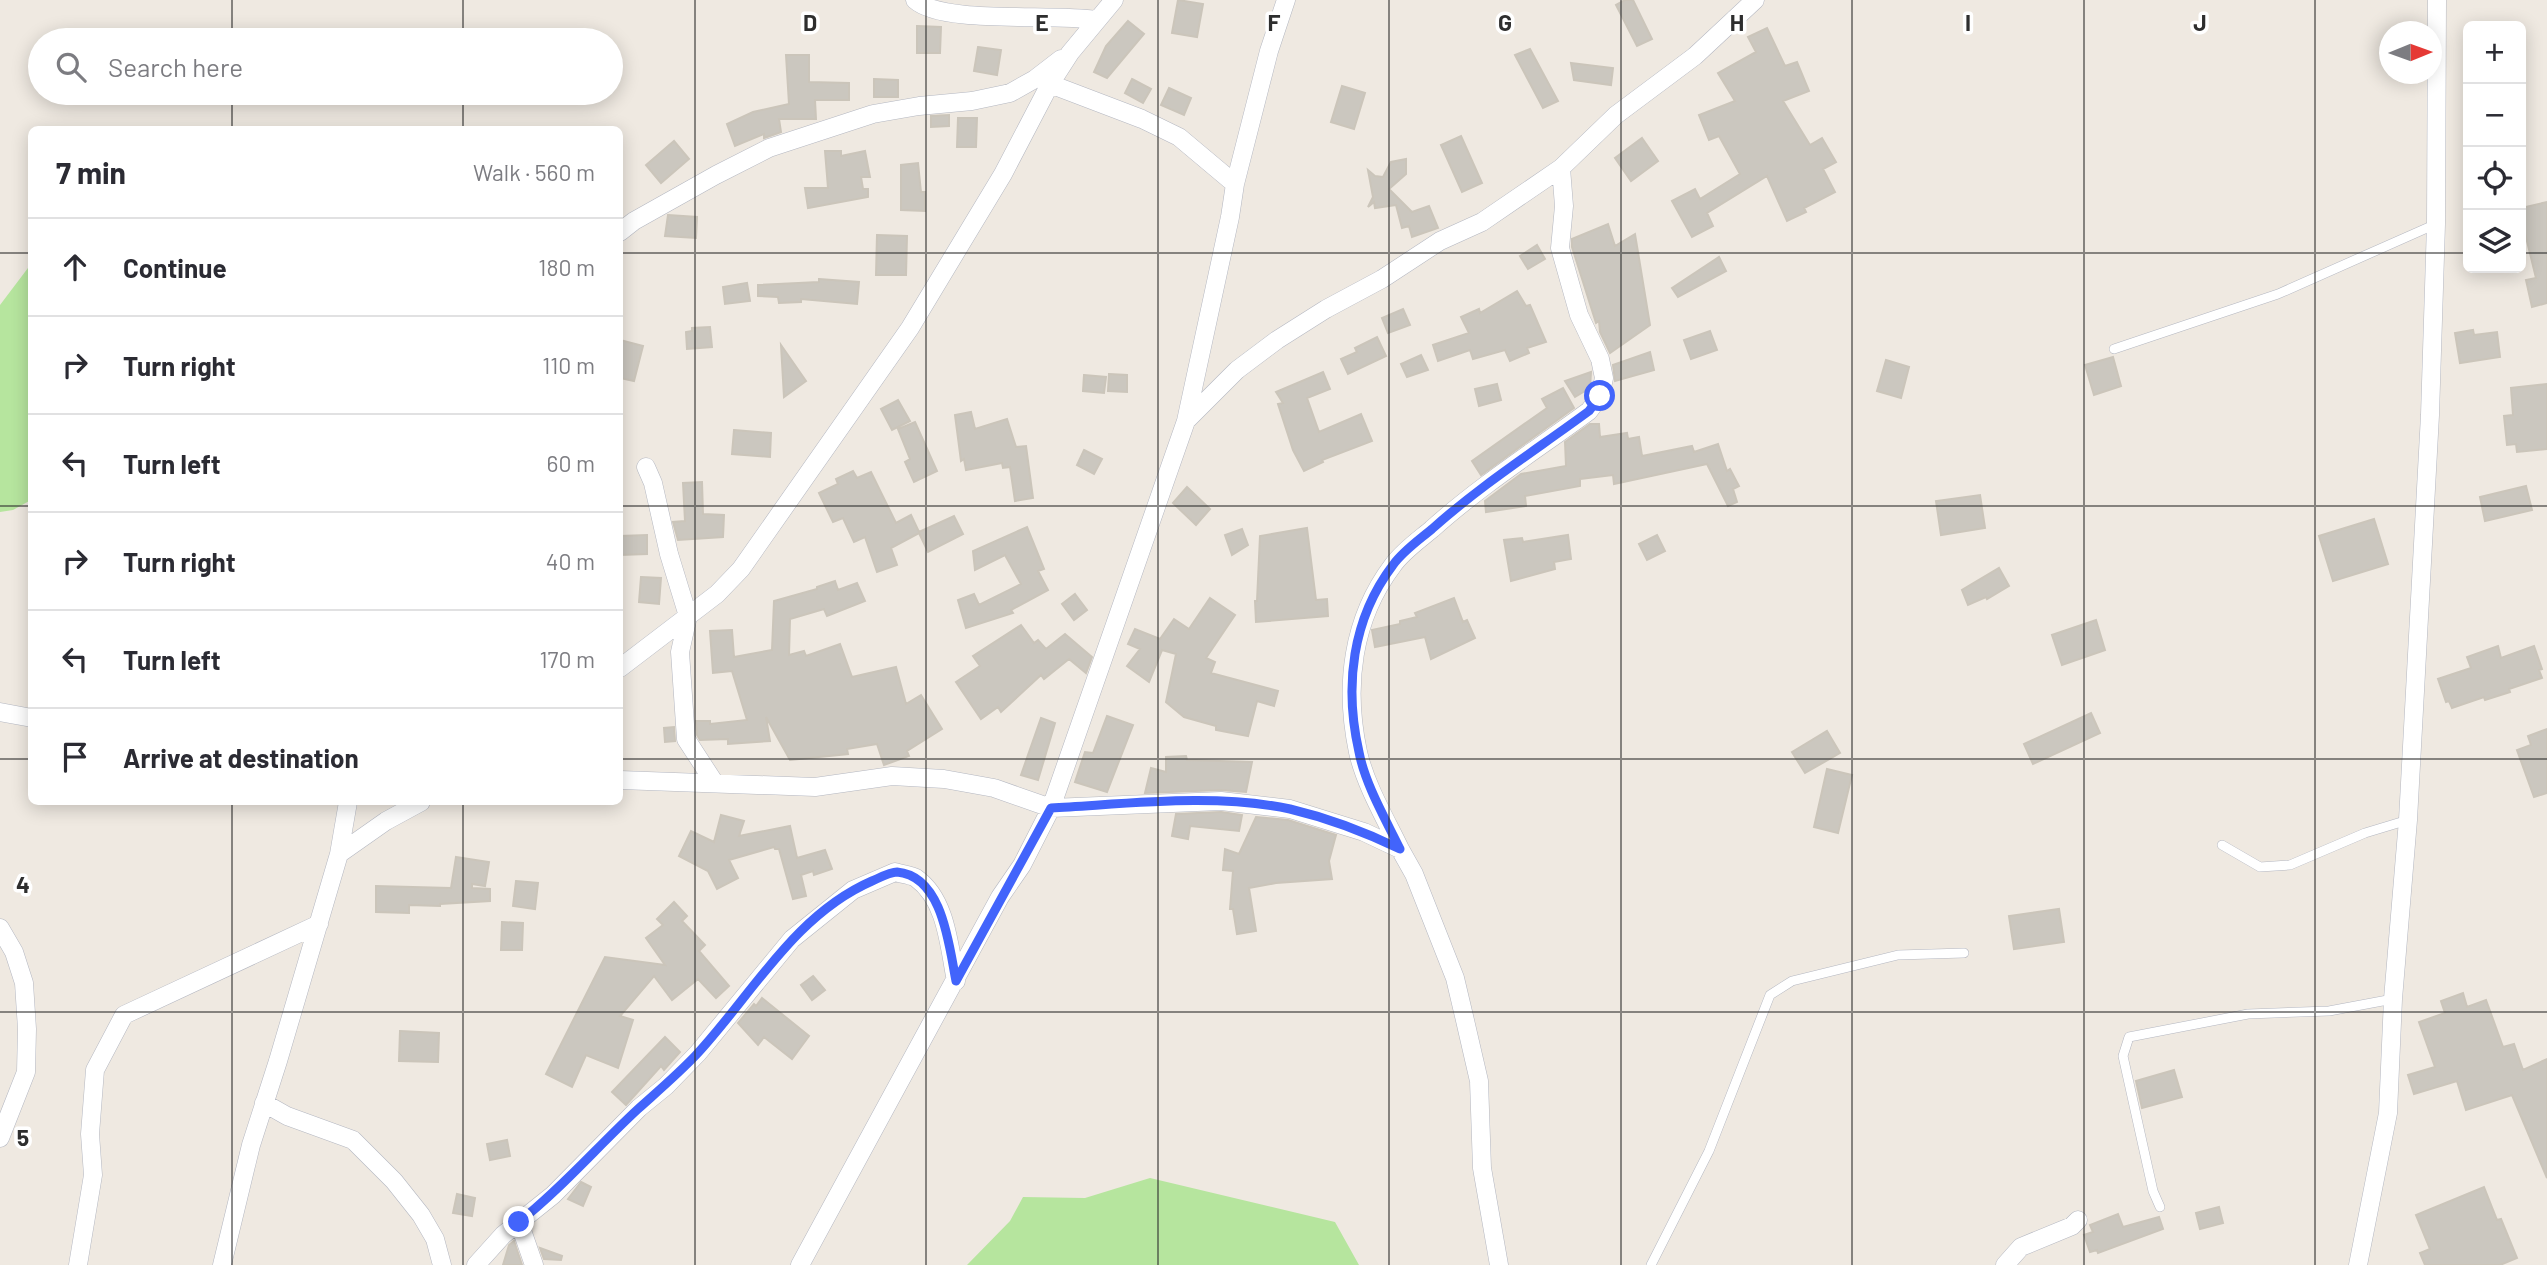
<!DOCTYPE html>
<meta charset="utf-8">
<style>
body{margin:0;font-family:Barlow,sans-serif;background:#f2f2f3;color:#2b2b33}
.controls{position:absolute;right:21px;top:21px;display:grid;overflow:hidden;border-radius:10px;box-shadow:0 4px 18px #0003}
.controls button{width:63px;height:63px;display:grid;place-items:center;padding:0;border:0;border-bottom:2px solid #e1e1e2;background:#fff;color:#2b2b33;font:35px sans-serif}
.compass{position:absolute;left:2379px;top:21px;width:63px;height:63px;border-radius:50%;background:#fff;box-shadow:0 4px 18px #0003;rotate:89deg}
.stop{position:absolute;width:21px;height:21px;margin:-16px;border:5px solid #4264fb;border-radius:50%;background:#fff}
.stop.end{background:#4264fb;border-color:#fff;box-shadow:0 2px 7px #0008}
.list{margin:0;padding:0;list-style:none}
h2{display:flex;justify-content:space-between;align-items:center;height:91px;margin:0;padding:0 28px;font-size:30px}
h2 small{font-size:23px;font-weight:400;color:#7c7c81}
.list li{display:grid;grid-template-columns:46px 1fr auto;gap:21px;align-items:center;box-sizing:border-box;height:98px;padding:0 28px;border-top:2px solid #e1e1e2}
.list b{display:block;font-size:26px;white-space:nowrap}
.list em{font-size:23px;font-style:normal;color:#7c7c81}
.icon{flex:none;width:38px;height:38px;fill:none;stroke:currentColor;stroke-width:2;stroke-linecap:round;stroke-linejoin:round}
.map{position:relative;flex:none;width:2547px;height:1265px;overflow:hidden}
.search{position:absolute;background:#fff;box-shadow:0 4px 18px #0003;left:28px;top:28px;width:595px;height:77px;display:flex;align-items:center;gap:18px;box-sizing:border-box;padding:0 24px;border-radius:38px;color:#7c7c81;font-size:26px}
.panel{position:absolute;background:#fff;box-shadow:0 4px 18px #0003;left:28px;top:126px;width:595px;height:679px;border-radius:10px}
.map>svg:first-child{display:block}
.green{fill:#b6e59e}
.building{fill:#cbc7bf;stroke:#cbc5ba;stroke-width:2}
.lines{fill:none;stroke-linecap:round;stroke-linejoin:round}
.service-casing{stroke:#b4b7c1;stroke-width:10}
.minor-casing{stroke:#b4b7c1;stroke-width:19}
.service{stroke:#fff;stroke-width:9}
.minor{stroke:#fff;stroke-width:18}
.route{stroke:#4264fb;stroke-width:9}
.grid{fill:none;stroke:#2e2e2e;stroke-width:2;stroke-opacity:0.55}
.grid-label{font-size:23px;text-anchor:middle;font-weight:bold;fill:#2e2e2e;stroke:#fff;stroke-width:7;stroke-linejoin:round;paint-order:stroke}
</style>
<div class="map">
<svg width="2547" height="1265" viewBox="0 0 2547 1265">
<rect width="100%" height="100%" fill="#efe9e1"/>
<path class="green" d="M31,264V500L13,510L0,512V305Z
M1150,1178L1335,1222L1359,1265H967L1010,1221L1023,1197L1085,1198Z"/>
<path class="building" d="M1178,0L1203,4L1197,37L1172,33Z
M1625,0H1633L1652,39L1637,46L1616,5Z
M1128,21L1144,34L1107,78L1094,72L1106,46Z
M917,26L941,27L940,53H917Z
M1767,28L1785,66L1797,62L1809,91L1783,101L1810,145L1822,138L1836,162L1823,169L1835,192L1804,208L1806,212L1787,221L1767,176L1707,213L1713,226L1692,237L1672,201L1695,189L1700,199L1740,174L1719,136L1709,140L1699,115L1735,101L1718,73L1756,52L1748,37Z
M978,47L1001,50L997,75L974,71Z
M1530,49L1558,101L1543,108L1515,55Z
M786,55H809V82L849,83V100H815L816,119H779L781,132L764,138V134L735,146L727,124L753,112L789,104Z
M1571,63L1613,68L1611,85L1574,80Z
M874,79L898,80V97H874Z
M1132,79L1151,89L1143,103L1125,93Z
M1342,86L1365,93L1354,129L1331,122Z
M1169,88L1191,98L1184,115L1161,105Z
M949,115V126L931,127V116Z
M958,118H977L976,147H957Z
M1461,136L1482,183L1462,192L1441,145Z
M1642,138L1658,161L1631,181L1615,158Z
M674,141L689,159L661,183L646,165Z
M825,151H841V156L865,151L870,177H861L863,189H868V197L808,208L805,188H828Z
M1406,159V174L1389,189L1412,212L1429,206L1438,228L1412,237L1409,226L1402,228L1396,205L1375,208L1374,202L1368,207L1373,197L1368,170L1375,176L1383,177L1391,162Z
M918,163L921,192H925V211L901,210V165Z
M2547,202V303L2532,307L2526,280L2536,278L2525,233L2521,234V208Z
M668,215L697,217L696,238L665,236Z
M1608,224L1615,246L1635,234L1650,325L1610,353L1600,332L1599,321L1596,323L1572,247V239Z
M877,235L907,236L906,275H876Z
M1537,245L1545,259L1528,269L1520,256Z
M1719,257L1726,271L1678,297L1672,288Z
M819,279L859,282L857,304L801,299V302L779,303L778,297L758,296V285L819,282Z
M747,283L750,301L725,304L723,287Z
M1517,291L1526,306L1530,305L1546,342L1527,348L1529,353L1510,361L1505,350L1473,359L1470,350L1438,361L1433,345L1469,333L1461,317L1479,309L1480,313Z
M1403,309L1410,325L1388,333L1382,318Z
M710,327L712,347L687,349L686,332L692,331V328Z
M2473,330L2474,335L2497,332L2500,357L2460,363L2455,333Z
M1710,331L1717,350L1691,359L1684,340Z
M1377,337L1386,356L1348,374L1341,359L1357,352L1355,348Z
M620,340L643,346L634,381L620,378Z
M781,345L806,381L784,397Z
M1650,352L1654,370L1615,381L1613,365Z
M1421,355L1428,370L1407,377L1401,364Z
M2113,357L2121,386L2094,395L2085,365Z
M1886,360L1909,367L1901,398L1877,391Z
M1323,372L1330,389L1307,398L1319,432L1361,414L1372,441L1322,460L1323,462L1304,471L1293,450L1278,404L1283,403L1276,392Z
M1591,372L1590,388L1575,397L1565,381Z
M1109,374L1127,375V392L1108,391Z
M1084,375L1106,377L1104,393L1083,391Z
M1497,384L1501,400L1479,406L1475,389Z
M2547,384V449L2517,452L2516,444L2507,445L2504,416L2513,415L2511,388Z
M1563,388L1574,408L1481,475L1472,461L1547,408L1542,399Z
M898,400L910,421L892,430L881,409Z
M971,412L975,429L1007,419L1016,447L1026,446L1033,498L1015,501L1010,467L1003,468L1002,463L966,470L964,459L961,461L955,415Z
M915,422L937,471L914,482L905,462L910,459L898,429Z
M1590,424H1599L1600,437L1627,433L1628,439L1639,437L1642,456L1692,446L1694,452L1718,444L1727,471L1730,469L1739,486L1733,489L1737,502L1728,506L1707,464L1614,484L1613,475L1580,479V486L1525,496L1526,506L1486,512L1485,501L1521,474L1566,466L1565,442Z
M734,430L771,433L770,457L732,454Z
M1084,450L1102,459L1094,474L1077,465Z
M853,471L857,478L871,472L896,523L911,515L919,532L954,516L963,534L928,552L919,533L891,548L897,565L877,572L865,537L854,542L843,518L833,522L819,493L838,484L836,479Z
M702,482L703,514L724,515L723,537L678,540L673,522L685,521L683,483Z
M2526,486L2532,510L2485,521L2480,497Z
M1187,487L1210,509L1196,525L1173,503Z
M1980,495L1985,528L1941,535L1936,501Z
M2374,519L2388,564L2333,581L2319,536Z
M1027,527L1044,569L1038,571L1048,590L1011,610L1013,613L966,628L958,600L974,594L979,605L1021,584L1005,555L975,570L973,551Z
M1307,528L1316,600L1327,599L1328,616L1256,622L1255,601H1257L1260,536Z
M1242,529L1248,545L1232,555L1225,535Z
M647,535V554L620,555V536Z
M1568,535L1571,559L1554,562L1555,569L1511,581L1504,540L1522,538L1523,542Z
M1657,535L1665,551L1647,560L1639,544Z
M1999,568L2009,586L1987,599L1986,597L1968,605L1962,590Z
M641,577L661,578L659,604L639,602Z
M835,581L838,590L857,583L865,601L827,616L824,609L790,619L789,655L804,651L806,656L840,644L852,677L896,667L906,704L921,695L942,729L907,751L909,756L884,765L877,744L847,749L848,754L790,760L766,717L770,741L728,744V739L700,740L697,735L696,721H710V724L747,720L732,671L713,673L710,631L732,630L734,657L772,650L774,601L817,589V587Z
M1075,594L1087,610L1074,620L1062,604Z
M1210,598L1235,615L1206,658L1215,662L1211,673L1278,691L1274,706L1257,701L1248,736L1216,730V726L1184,717L1166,702L1176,654L1162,650L1149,682L1127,666L1140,649L1128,644L1135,629L1160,639L1174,619L1189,629Z
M1454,598L1463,622L1467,620L1475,638L1431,659L1425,637L1375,647L1372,630L1400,624V621L1417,617L1415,613Z
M2096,620L2105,650L2062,665L2052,635Z
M1021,625L1034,643L1038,640L1046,649L1065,634L1092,657L1086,673L1069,659L1044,679L1041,675L1001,712L998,707L981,719L956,682L980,666L973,656Z
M2498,646L2501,658L2534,646L2542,669L2539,670L2542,678L2509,689L2510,692L2485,700L2484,697L2452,708L2449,701L2446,702L2438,679L2471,668L2467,657Z
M2091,713L2100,733L2033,764L2024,744Z
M1107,716L1133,725L1107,792L1075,782L1085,752L1093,753Z
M1041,718L1055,723L1038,780L1021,775Z
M674,727L675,741L665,742L664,728Z
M2547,729V793L2534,797L2517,750L2531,745L2528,736Z
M1827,731L1840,753L1805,773L1792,752Z
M1186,756L1187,760L1252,762L1246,792L1221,790L1145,793L1151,768L1166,772V757Z
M1827,769L1852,775L1838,833L1814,827Z
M1221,812L1242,815L1239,831L1190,826L1188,839L1172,836L1176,814Z
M721,815L744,821L739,836L790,826L797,858L825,850L832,869L814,875L813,871L801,875L806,896L793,899L779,849H775L774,847L729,860L738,878L717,889L708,871L679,856L691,831L714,842Z
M1256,817L1288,820L1336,835L1329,861L1332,879L1276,883L1249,888L1256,931L1237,934L1233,909H1230L1233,871L1223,870L1225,849L1239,854Z
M456,857L489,862L485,886L472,884V888L490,889V901L440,904V906L409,905V913L376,912V886L451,888Z
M516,881L538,883L535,909L513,906Z
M674,902L687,916L682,921L705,945L699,951L729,986L716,998L698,979L672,1000L654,976L620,1016L633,1020L618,1068L586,1055L572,1087L546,1074L605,957L665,965L646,938L663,925L657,919Z
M2059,909L2064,942L2014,949L2009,916Z
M502,922L523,923L522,950H501Z
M813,976L825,990L812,1000L801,985Z
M2463,993L2467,1007L2486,1000L2503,1047L2514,1044L2523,1070L2547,1059V1178L2512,1095L2466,1110L2457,1081L2414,1094L2408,1075L2435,1067L2419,1022L2445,1013L2441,1001Z
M762,998L809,1036L792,1059L764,1037L758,1045L738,1023L754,1004L756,1006Z
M400,1031L439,1033L438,1062L399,1061Z
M665,1037L680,1052L664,1070L661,1066L626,1105L612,1092Z
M2174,1070L2182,1097L2142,1108L2136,1081Z
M507,1140L510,1156L490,1160L487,1144Z
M581,1182L591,1187L583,1206L568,1199Z
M2484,1187L2497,1220L2501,1219L2517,1258L2500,1265H2425L2420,1253L2430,1249L2416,1215Z
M457,1194L475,1198L472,1216L453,1213Z
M2219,1207L2223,1223L2200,1229L2196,1213Z
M2118,1214L2123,1227L2159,1217L2163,1229L2098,1253L2097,1250L2090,1252L2084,1235L2093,1232L2090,1225Z
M514,1241L522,1265H503L509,1245Z
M540,1248L562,1256L561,1260L544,1259Z"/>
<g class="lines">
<defs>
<path id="service" d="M2114,349L2278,294L2436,224
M2222,845L2260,867L2290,865L2365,833L2408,820
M2160,1207L2153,1191L2123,1056L2129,1037L2248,1014L2329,1011L2393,999
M1651,1265L1709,1151L1770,995L1792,981L1898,955L1964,953"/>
<path id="minor" d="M915,0C943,25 1053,13 1096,20
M1050,84L1142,119L1179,137L1235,184
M620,232L634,221L716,175L769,148L873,114L919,106L972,101L1010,93L1035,79L1061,59
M1186,421L1237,370L1277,340L1326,309L1382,279L1440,241L1482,222L1561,168L1616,115L1695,56L1755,0
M646,467L653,483L669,554L688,616L680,652L686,739L714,782
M620,668L717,594L741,569L910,328L1003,174L1050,84L1070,53L1114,0
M0,712L32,718
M620,780L815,787L892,776L944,779L994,788L1051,808L1221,801L1290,809L1364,832L1400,849L1414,874L1455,978L1464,1016L1479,1081L1482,1168L1499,1265
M1400,849C1386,820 1365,784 1358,752C1344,686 1352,619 1393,565C1403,551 1419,540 1432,529C1481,485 1536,450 1589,411L1600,396L1604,378L1600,359L1579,315L1560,248L1564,206L1561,168
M339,854L348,802
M0,928L14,952L24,983L27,1029L26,1072L0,1138
M264,1103L287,1116L353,1140L394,1181L421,1215L435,1239L442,1265
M519,1222L534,1265
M78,1265L93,1175L90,1134L95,1070L124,1015L319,924
M222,1265L251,1145L278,1061L339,854L386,821L421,802
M476,1265L503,1235L553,1195L639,1108L666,1086L698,1053L792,939L853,890L895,872C901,874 911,875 916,878C947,900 949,947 956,981
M800,1265L1000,897L1022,865L1051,808L1186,421L1230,217L1235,184L1269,51L1286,0
M2005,1265L2021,1247L2072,1226L2078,1220
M2358,1265L2388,1113L2393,999L2408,820L2430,415L2436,224L2437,0"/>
</defs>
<use href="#service" class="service-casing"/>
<use href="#minor" class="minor-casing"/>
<use href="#service" class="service"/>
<use href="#minor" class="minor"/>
</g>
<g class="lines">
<path class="route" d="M519,1222C563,1187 597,1147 638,1109C658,1091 678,1074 696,1055C752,995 794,915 872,881C879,878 890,872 897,872C943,876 949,946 956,981L1051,808C1127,804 1215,793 1290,809C1328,818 1365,832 1400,849C1386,820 1365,784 1359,752C1344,686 1352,619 1393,565C1403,551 1419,540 1432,529C1481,485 1536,450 1589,411L1600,396"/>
</g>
<path class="grid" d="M232,0V40M463,0V40M695,0V1265M926,0V1265M1158,0V1265M1389,0V1265M1621,0V1265M1852,0V1265M2084,0V1265M2315,0V1265M232,93V130M463,93V130M0,253H32M620,253H2468M2521,253H2547M0,506H32M620,506H2547M0,759H32M620,759H2547M232,802V1265M463,802V1265M0,1012H2547"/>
<g class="grid-label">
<text x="810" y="31">D</text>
<text x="1042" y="31">E</text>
<text x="1274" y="31">F</text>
<text x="1505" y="31">G</text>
<text x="1737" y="31">H</text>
<text x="1968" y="31">I</text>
<text x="2200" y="31">J</text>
<text x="23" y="893">4</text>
<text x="23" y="1146">5</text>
</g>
</svg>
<div class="controls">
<button>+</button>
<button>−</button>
<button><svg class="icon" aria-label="locate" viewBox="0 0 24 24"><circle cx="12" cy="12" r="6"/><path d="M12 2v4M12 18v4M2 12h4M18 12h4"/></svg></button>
<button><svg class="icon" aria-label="layers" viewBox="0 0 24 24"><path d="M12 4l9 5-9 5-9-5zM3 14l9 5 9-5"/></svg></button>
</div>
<svg class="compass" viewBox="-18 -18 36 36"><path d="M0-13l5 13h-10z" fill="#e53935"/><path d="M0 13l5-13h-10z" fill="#7c7c81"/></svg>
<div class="stop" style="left:1600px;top:396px"></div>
<div class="stop end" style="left:519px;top:1222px"></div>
<div class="search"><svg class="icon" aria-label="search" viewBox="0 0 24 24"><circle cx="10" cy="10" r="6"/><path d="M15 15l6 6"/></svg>Search here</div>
<section class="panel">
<h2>7 min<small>Walk · 560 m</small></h2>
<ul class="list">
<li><svg class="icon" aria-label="ahead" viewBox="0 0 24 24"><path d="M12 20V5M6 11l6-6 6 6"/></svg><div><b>Continue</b></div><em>180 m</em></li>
<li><svg class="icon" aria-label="right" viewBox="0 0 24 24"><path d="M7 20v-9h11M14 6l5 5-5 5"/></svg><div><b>Turn right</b></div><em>110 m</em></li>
<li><svg class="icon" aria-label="left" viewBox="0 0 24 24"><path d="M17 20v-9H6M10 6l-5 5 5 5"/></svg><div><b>Turn left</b></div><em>60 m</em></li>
<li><svg class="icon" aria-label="right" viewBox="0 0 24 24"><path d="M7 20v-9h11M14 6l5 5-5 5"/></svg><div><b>Turn right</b></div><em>40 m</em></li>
<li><svg class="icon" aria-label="left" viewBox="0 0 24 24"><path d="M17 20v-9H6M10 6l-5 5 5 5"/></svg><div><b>Turn left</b></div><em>170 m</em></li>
<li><svg class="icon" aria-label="arrive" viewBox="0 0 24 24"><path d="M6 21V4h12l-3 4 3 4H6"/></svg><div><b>Arrive at destination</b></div></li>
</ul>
</section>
</div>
